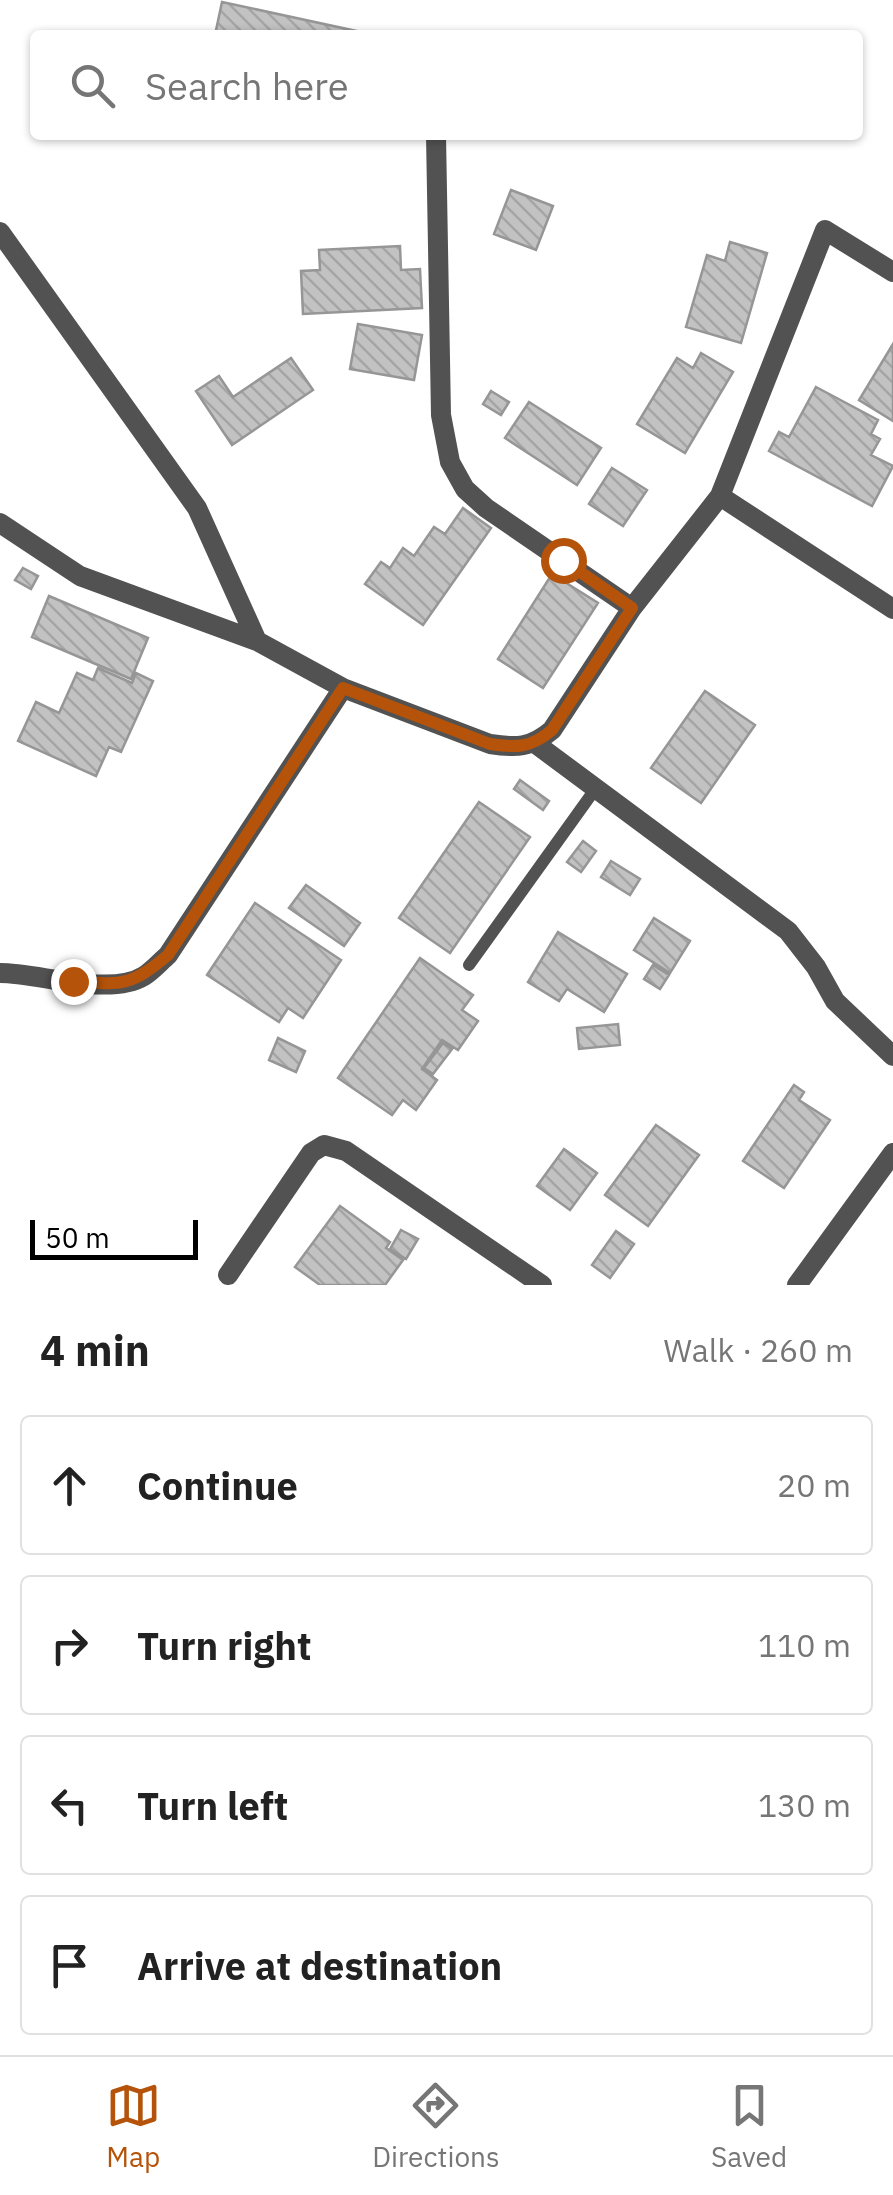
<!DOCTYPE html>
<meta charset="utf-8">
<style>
body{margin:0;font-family:"IBM Plex Sans",sans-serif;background:#f6f6f6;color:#222}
.scale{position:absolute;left:30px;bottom:25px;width:168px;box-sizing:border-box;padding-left:10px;border:5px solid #000;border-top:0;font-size:28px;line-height:35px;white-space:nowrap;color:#000;-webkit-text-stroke:8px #fff;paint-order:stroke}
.stop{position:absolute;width:30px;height:30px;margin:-22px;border:8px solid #b45309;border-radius:50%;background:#fff}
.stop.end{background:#b45309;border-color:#fff;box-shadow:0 2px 10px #0008}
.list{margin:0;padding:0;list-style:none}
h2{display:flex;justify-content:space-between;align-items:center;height:130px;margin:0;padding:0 40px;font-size:42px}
h2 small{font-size:32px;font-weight:400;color:#767676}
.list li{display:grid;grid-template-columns:65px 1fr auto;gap:30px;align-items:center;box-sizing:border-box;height:140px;margin:0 20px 20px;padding:0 20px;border:2px solid #e0e0e0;border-radius:10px}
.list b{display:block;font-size:38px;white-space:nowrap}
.list em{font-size:32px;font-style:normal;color:#767676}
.icon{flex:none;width:55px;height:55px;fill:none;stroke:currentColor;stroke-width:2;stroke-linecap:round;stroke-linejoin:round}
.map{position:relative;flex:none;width:893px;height:1285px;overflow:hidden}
.search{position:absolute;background:#fff;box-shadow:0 2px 8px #0004;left:30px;right:30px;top:30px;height:110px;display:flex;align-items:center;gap:25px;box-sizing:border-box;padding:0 35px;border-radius:10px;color:#767676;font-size:38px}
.sheet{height:770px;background:#fff}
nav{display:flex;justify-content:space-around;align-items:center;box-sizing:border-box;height:140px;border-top:2px solid #e0e0e0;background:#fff;font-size:28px;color:#767676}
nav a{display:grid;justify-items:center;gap:5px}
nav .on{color:#b45309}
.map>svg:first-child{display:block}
.building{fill:url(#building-back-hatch);stroke:#969696;stroke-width:2.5}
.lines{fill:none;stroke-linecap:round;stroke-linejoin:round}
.service{stroke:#525252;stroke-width:12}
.minor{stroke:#525252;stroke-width:20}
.route{stroke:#b45309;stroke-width:12}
</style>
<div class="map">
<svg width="893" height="1285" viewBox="0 0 893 1285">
<defs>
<pattern id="building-back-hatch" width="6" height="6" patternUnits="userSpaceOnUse" patternTransform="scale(2.5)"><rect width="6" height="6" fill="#c2c2c2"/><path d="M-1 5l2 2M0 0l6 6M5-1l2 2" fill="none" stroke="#a5a5a5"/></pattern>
</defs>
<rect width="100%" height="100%" fill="#fff"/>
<path class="building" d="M222,2L375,35H215Z
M511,190L553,206L536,250L494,234Z
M730,242L767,253L741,343L686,327L707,255L725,261Z
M400,246L401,270L420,269L422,308L303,314L301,271L320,270L319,250Z
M358,324L422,335L414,380L350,369Z
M893,344V421L859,400Z
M701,353L733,372L685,453L637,424L677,358L693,368Z
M291,358L313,390L232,445L196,391L219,376L233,397Z
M816,387L878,420L871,434L880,439L871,455L893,466L872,506L769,451L779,432L789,437Z
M491,391L509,402L501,415L483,404Z
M529,402L601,448L577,485L505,438Z
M612,468L647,490L623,526L589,504Z
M463,508L491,528L423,625L365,584L381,562L390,568L403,548L414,556L434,527L445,534Z
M23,568L38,576L31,589L15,580Z
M552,574L598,603L543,688L498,659Z
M49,596L148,638L131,679L32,637Z
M98,668L132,683L136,673L153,681L121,752L109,747L96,776L18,741L36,702L59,713L77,673L93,680Z
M705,691L755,725L701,803L651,768Z
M520,780L549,801L543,810L514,789Z
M479,802L530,837L450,953L399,918Z
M583,841L596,851L581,872L567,862Z
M611,861L640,879L630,895L601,877Z
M306,885L360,923L344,946L289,908Z
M255,903L341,960L303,1018L288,1008L279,1022L207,975Z
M654,918L690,941L670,973L634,950Z
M558,932L627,974L604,1012L567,989L559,1001L528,982Z
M420,958L473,995L462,1010L478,1021L458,1050L442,1040L422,1069L437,1080L416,1110L403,1100L392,1115L338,1078Z
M653,965L669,975L660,989L644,979Z
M618,1024L620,1045L579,1049L577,1028Z
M278,1038L305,1051L296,1072L269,1060Z
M443,1043L452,1049L433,1074L424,1068Z
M794,1085L804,1092L799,1100L830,1120L784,1188L743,1161Z
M656,1125L699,1155L648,1226L605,1195Z
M564,1149L597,1173L570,1210L537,1186Z
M340,1206L390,1242L386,1248L403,1260L385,1285H320L295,1267Z
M401,1230L418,1239L406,1259L390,1249Z
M616,1231L634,1244L610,1278L592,1265Z"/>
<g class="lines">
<path class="service" d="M469,965L596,788"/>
<path class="minor" d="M436,135L441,415L450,462L465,489L486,508L632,608
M0,232L197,508L257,641
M720,496L893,609
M0,523L80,576L257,641L343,688
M536,744L788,931L816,967L835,1001L893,1056
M0,973C39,973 110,997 144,976C152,971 160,962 168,955L343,688L490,744C516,748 531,748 552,730L632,608L720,496L825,230L893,272
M228,1275L311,1153L324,1145L346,1151L542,1285
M797,1285L893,1153"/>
</g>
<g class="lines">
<path class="route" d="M73,981C122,985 130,987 168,955L343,688L490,744C516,748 531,748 552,730L632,608L563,560"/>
</g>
</svg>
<div class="scale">50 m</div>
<div class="stop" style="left:563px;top:560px"></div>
<div class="stop end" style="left:73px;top:981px"></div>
<div class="search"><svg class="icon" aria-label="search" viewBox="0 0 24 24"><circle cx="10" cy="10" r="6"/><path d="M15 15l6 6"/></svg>Search here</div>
</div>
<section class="sheet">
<h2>4 min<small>Walk · 260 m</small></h2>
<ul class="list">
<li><svg class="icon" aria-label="ahead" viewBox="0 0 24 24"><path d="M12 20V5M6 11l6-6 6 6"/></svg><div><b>Continue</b></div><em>20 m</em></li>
<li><svg class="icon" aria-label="right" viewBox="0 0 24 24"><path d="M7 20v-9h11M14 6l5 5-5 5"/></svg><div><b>Turn right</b></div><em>110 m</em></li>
<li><svg class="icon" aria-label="left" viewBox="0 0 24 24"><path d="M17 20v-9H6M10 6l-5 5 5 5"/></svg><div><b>Turn left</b></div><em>130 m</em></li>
<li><svg class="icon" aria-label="arrive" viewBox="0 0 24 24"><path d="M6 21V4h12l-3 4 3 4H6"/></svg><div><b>Arrive at destination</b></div></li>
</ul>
</section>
<nav>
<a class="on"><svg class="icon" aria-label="map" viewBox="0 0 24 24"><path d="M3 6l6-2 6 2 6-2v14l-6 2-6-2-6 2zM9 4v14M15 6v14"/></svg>Map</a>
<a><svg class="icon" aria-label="directions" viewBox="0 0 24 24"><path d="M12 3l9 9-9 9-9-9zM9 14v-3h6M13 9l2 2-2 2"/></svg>Directions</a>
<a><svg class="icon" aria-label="saved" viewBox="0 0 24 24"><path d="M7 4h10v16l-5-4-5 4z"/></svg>Saved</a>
</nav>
